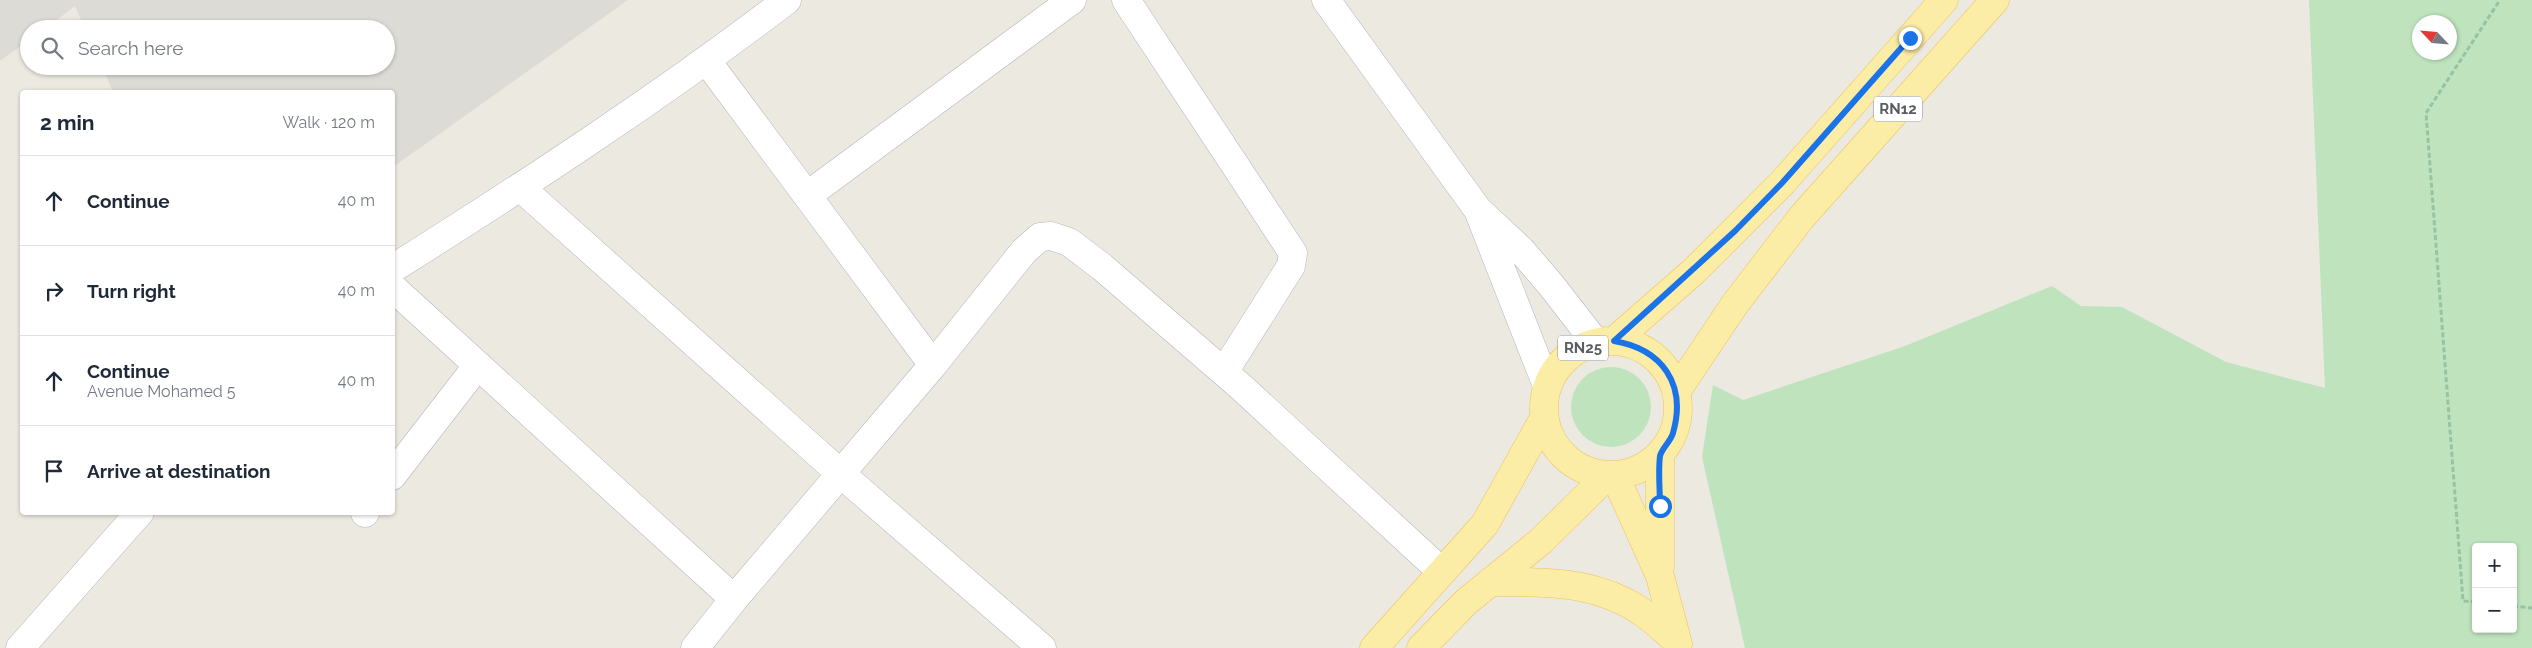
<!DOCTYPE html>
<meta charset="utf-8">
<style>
body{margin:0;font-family:Raleway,sans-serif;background:#f6f6f7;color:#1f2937}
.controls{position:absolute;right:15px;bottom:15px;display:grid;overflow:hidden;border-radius:5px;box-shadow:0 1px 4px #0004}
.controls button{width:45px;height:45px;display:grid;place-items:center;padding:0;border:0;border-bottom:1px solid #e0e1e3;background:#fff;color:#1f2937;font:25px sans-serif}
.compass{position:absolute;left:2412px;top:15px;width:45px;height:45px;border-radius:50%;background:#fff;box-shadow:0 1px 4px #0004;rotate:296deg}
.stop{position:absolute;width:15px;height:15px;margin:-11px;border:4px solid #1a73e8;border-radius:50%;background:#fff}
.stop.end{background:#1a73e8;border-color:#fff;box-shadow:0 1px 5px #0008}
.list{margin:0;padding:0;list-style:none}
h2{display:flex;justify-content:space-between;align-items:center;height:65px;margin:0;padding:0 20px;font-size:21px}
h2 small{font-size:16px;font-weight:400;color:#747a83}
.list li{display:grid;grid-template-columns:32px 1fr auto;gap:15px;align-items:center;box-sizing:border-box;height:90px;padding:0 20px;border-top:1px solid #e0e1e3}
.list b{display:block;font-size:19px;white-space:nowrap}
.list p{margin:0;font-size:16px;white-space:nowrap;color:#747a83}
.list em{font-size:16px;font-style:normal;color:#747a83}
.icon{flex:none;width:28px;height:28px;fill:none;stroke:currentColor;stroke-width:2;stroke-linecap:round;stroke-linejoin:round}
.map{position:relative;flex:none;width:2532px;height:648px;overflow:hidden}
.search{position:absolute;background:#fff;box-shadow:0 1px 4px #0004;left:20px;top:20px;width:375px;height:55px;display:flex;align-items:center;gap:12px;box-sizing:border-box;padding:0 18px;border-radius:28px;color:#747a83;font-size:19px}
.panel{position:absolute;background:#fff;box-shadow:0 1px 4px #0004;left:20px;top:90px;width:375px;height:425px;border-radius:5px}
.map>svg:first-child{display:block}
.industrial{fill:#dddbd5}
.green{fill:#bee3bd;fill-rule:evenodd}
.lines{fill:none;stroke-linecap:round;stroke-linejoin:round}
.street-casing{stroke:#b3b7bb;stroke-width:29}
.primary-casing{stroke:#ecc25a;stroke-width:29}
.path{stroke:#97c3a3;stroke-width:3;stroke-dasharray:5 2.5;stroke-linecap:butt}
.street{stroke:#fff;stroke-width:28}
.primary{stroke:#fceda6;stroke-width:28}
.route{stroke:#1a73e8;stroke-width:6}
.labels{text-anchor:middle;stroke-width:4;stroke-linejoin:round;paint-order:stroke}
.shield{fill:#fff;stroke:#8b8e90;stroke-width:1}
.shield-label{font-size:15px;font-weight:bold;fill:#595d61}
</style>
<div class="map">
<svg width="2532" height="648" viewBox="0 0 2532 648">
<rect width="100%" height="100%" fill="#ece9e1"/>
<path class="industrial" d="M0,0H628L393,167L392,92H113L102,66H386V29H85L75,6L45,29H29V40L0,61Z"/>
<path class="green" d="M2309,0H2532V648H1745L1702,457L1713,385L1743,400L1905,346L2052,286L2081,306L2122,307L2226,362L2325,388ZM2450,22V52H2420V22ZM2476,547H2513V629H2476Z
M1571 407a40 40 0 1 1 80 0a40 40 0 1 1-80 0Z"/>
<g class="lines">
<defs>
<path id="street" d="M1126,0L1293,253L1291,266L1224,372
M1326,0L1478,210
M707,61L933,365
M521,188L841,474L1042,648
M808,195L1072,0
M392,269C527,184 660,97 787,0
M392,287L734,599
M1547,386L1478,210L1521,250L1551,285L1596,343
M392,476L478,365
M365,513V512
M20,648L140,512
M695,648L734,599L933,365L1024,251L1040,237L1051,236L1069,242L1102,267L1240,386L1441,571"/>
<path id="primary" d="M1544 408a67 67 0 1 1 134 0a67 67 0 1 1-134 0Z
M1614,341L1694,271L1782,183L1944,0
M1676,392L1735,304L1801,218L1995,0
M1615,476L1660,576L1678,644
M1660,567V454
M1490,582C1546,582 1597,580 1645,614C1656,622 1666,632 1677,641
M1374,648L1485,524L1544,418
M1421,648L1466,602L1541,541L1607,476"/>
</defs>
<use href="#street" class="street-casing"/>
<use href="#primary" class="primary-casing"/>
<path class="path" d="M2476,602L2463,601L2426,113L2500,0
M2513,606L2532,608"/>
<use href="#street" class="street"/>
<use href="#primary" class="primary"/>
</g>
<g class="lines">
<path class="route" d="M1660,506C1660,490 1658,472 1660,456C1662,448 1671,441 1673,433C1687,384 1662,349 1614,341L1735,231L1782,183L1910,38"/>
</g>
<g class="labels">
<g class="shield">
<rect x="1874" y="96.5" width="48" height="25" rx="4"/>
<rect x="1558" y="335.5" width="50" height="25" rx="4"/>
</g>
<g class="shield-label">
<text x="1898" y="114">RN12</text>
<text x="1583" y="353">RN25</text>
</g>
</g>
</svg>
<div class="controls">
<button>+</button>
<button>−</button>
</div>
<svg class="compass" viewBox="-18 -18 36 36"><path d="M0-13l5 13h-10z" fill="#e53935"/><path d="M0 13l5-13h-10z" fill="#747a83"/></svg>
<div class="stop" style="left:1660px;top:506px"></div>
<div class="stop end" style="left:1910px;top:38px"></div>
<div class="search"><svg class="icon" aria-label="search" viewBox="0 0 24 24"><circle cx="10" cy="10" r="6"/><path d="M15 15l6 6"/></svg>Search here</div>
<section class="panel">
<h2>2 min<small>Walk · 120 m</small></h2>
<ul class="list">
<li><svg class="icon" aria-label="ahead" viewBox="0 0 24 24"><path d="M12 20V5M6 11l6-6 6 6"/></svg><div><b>Continue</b></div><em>40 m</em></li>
<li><svg class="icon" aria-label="right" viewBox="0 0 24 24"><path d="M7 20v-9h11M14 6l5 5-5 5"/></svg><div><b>Turn right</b></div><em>40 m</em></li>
<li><svg class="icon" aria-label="ahead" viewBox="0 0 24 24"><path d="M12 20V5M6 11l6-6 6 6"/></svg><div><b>Continue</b><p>Avenue Mohamed 5</p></div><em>40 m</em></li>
<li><svg class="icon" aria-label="arrive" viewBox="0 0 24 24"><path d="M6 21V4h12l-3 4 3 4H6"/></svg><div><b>Arrive at destination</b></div></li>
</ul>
</section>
</div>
